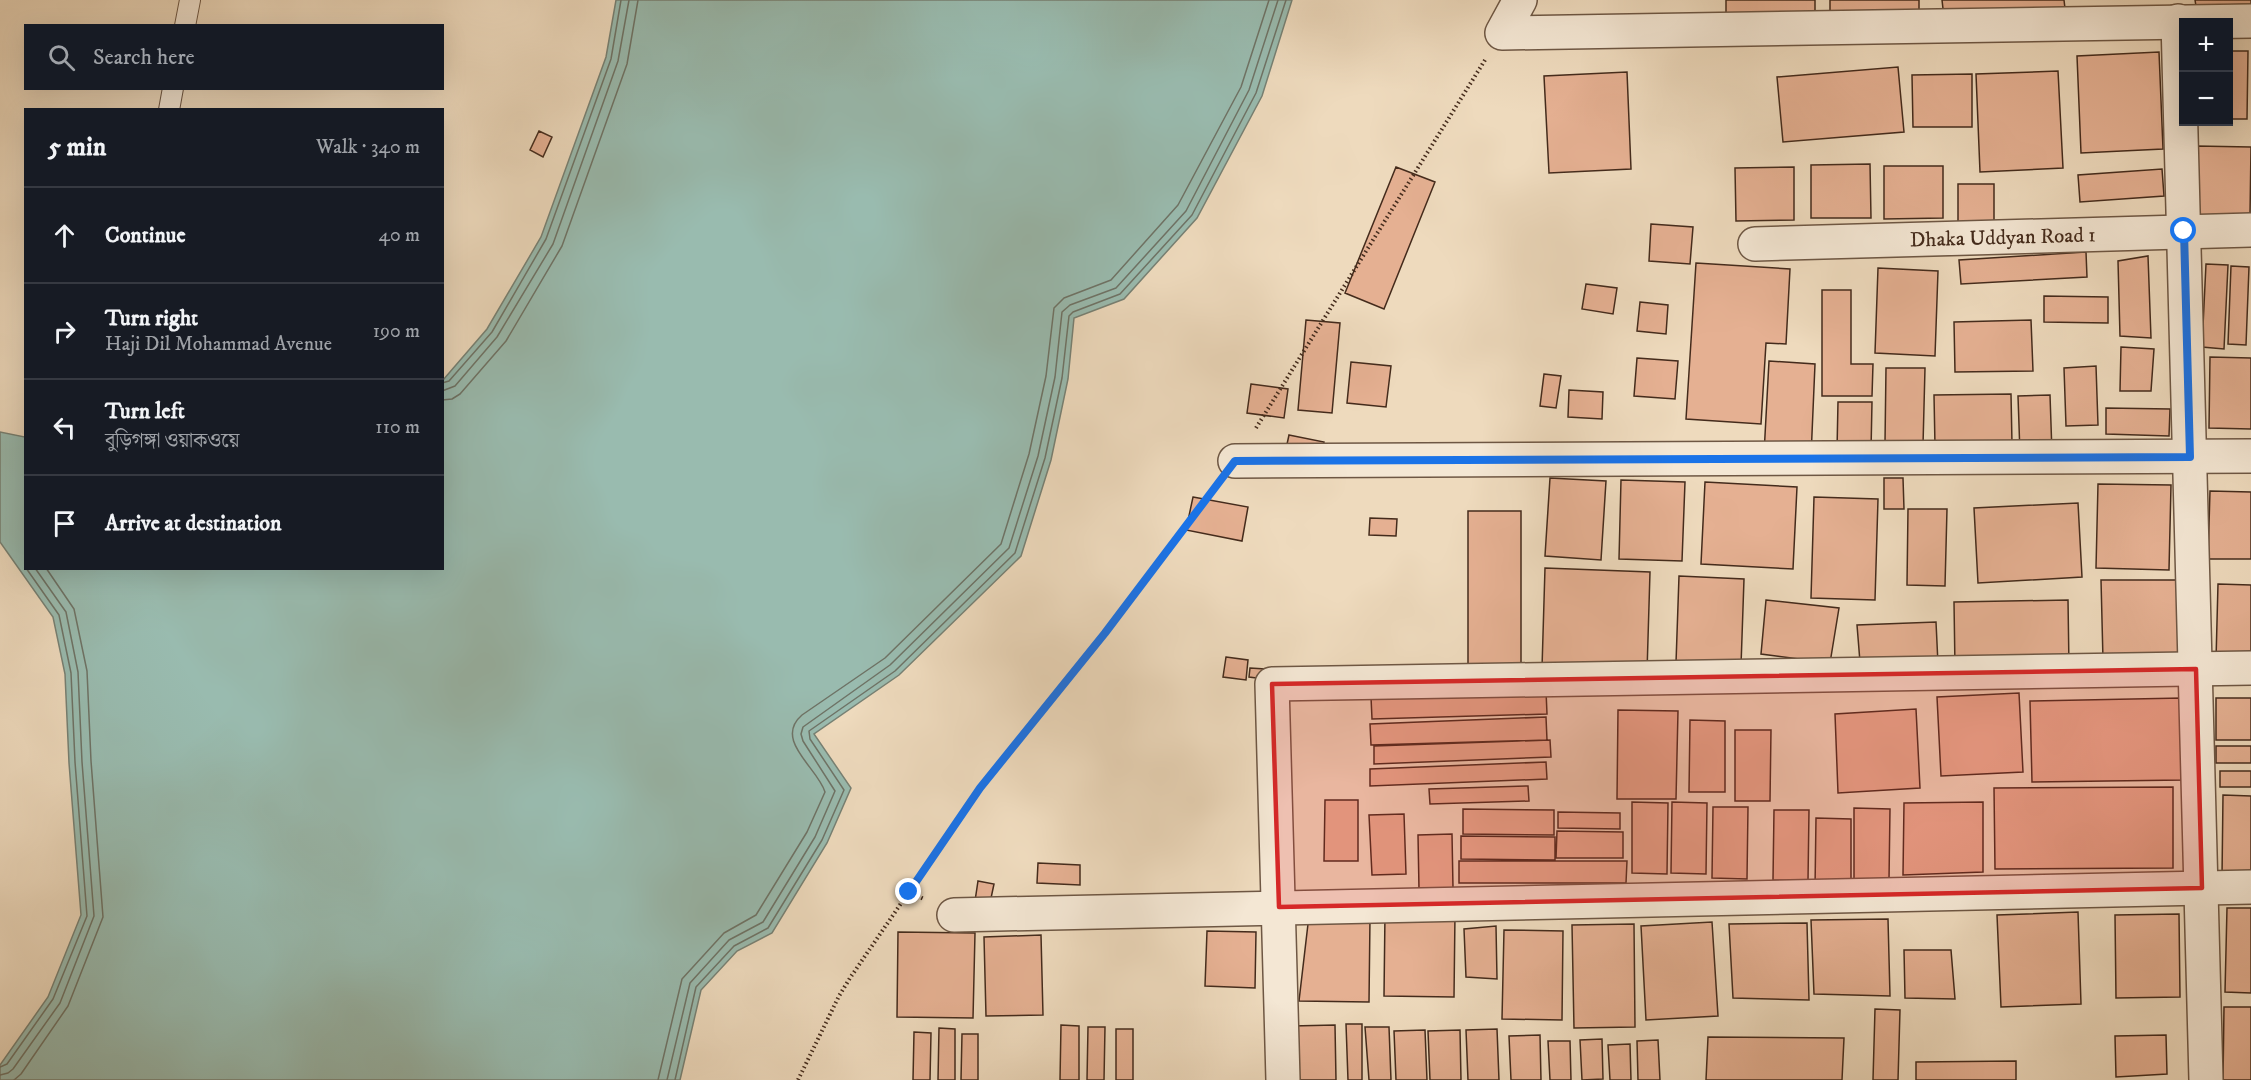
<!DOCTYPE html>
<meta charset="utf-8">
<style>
body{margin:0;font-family:"IM FELL DW Pica","Noto Serif Bengali",serif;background:#20242c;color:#f1f3f6}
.controls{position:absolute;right:18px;top:18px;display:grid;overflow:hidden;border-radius:0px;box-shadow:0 6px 24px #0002}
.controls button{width:54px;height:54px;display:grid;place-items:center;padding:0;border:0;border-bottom:2px solid #363941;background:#171b24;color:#f1f3f6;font:30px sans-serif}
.stop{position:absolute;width:18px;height:18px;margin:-14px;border:4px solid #1a73e8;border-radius:50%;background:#fff}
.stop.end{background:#1a73e8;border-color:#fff;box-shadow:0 2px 6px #0008}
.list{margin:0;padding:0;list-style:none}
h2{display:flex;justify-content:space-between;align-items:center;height:78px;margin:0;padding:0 24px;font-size:26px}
h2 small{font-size:20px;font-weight:400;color:#9ea1a6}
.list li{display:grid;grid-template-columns:39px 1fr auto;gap:18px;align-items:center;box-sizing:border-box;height:96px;padding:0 24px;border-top:2px solid #363941}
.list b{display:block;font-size:22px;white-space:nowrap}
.list p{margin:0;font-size:20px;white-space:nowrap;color:#9ea1a6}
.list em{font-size:20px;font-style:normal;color:#9ea1a6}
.icon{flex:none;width:33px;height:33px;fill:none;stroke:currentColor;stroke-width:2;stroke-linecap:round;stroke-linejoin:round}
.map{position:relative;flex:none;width:2251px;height:1080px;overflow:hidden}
.search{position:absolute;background:#171b24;box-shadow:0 6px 24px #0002;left:24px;top:24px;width:420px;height:66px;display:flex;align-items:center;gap:15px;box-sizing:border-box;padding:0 21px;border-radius:0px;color:#9ea1a6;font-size:22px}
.panel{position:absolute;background:#171b24;box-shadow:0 6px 24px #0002;left:24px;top:108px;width:420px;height:462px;border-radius:0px}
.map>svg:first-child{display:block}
.water{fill:#99bbaf;stroke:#778174;stroke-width:1.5}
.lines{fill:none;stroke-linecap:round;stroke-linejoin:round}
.shore{stroke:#6e7366;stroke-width:1.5}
.building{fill:#e5b092;stroke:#442b1c;stroke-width:1.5}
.service-casing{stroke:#6e5744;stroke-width:22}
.minor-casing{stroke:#6e5744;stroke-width:36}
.tertiary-casing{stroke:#6e5744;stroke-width:36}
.path{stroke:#442b1c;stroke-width:4;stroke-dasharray:1.5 3;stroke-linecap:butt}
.service{stroke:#f4e7d4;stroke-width:20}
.minor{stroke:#f4e7d4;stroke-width:33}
.tertiary{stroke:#f4e7d4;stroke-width:33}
.route{stroke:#1a73e8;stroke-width:8}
.marked{fill:#d62828;fill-opacity:0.2;stroke:#d62828;stroke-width:4.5;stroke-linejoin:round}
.labels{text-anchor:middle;stroke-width:4.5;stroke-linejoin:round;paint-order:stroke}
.street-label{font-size:21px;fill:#442b1c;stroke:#f4e7d4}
</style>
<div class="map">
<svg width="2251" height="1080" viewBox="0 0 2251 1080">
<rect width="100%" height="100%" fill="#eedabd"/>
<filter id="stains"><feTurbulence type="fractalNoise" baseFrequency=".00333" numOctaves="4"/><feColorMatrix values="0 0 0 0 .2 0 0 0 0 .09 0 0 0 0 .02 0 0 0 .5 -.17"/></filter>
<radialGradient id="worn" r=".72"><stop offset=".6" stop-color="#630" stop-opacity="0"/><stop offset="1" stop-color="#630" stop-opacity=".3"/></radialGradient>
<path class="water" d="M616,0H1292L1262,96L1197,218L1124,299L1074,318L1068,379L1051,460L1021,556L899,675L814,734L851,788L827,843L772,933L737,951L701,990L680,1080H0V1065L48,997L81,915L69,763L65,674L53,617L0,542V432L25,437L26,568H442L443,380L487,329L541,237L606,57Z"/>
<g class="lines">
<path class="shore" d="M442,383L449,381L492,332L546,239L611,59L621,0
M442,391L455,386L497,337L553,244L618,61L629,0
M442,400L452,399L460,394L506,341L562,246L627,64L638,0
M0,1067L7,1064L53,999L87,916L75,762L71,673L59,615L26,568
M0,1075L8,1073L13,1069L60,1003L94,916L82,762L78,672L66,612L35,568
M14,1080L21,1074L68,1006L103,917L91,761L87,671L74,609L46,568
M658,1080L682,979L724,933L756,915L807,832L825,792C818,768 773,740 802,715L885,658L1001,544L1029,454L1046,376L1054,308L1064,298L1111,280L1178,205L1241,87L1269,0
M667,1080L690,983L729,940L763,922L815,837L835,791L803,741L801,734L803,727L890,665L1009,548L1038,456L1055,377L1062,312L1070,305L1116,288L1186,211L1249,90L1278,0
M675,1080L696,987L734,946L768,928L822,840L844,790L810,739L809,731L895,671L1015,553L1045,458L1062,378L1069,316L1073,312L1120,294L1192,215L1256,93L1286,0"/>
</g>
<path class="building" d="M1726,0H1815V14L1726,16Z
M1830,0H1919V12L1830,14Z
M1942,0H2064L2066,17L1945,26Z
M2195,0H2251V4L2196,6Z
M2228,51H2248L2247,119H2228Z
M2159,52L2163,149L2081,153L2077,56Z
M1898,67L1904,132L1783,142L1777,77Z
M2058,71L2063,168L1980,172L1976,74Z
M1627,72L1631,169L1549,173L1544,76Z
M1972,74V127H1913L1912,75Z
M539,131L552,137L543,157L530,150Z
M2196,146L2251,147L2250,215L2198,216Z
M1870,164L1871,218H1811V165Z
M1884,166H1943V218L1884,219Z
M1396,167L1435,182L1384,309L1345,293Z
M1794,167V220L1736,221L1735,168Z
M2162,169L2164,196L2080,202L2078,175Z
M1958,184H1994V224H1958Z
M1651,224L1693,227L1690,264L1649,261Z
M2086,252L2087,277L1961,284L1959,260Z
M2148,256L2151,338L2120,336L2118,261Z
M1696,263L1790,269L1786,344L1766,343L1761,424L1686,419Z
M2206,264L2228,265L2224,349L2202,347Z
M2231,266L2249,267L2246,345L2228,344Z
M1878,268L1938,271L1935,356L1875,353Z
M1586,284L1617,288L1613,314L1582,309Z
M1822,290H1851V364H1873L1872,396H1822Z
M2044,296L2108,297V323L2044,322Z
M1640,302L1668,305L1666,334L1637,331Z
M1306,320L1340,323L1332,413L1298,410Z
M2031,320L2033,371L1955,372L1954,322Z
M2121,347L2154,349L2151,391H2120Z
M2210,357L2251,358V429L2209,428Z
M1637,358L1678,361L1675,399L1634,396Z
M1769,361L1815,364L1811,457L1764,454Z
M1351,362L1391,366L1386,407L1347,403Z
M2096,366L2098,425L2066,426L2064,368Z
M1886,368H1925L1923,445L1885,443Z
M1544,374L1561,376L1556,408L1540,406Z
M1251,384L1288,389L1284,418L1247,413Z
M1569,390L1603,392L1602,419L1568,417Z
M2011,394L2012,444L1935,446L1934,395Z
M2050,395L2052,453L2020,454L2018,396Z
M1838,402H1872L1871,451L1837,450Z
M2106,408L2170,409L2169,436L2106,434Z
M1289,435L1324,442L1319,465L1284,458Z
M1550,478L1606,481L1601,560L1545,556Z
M1884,478H1903L1904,509H1884Z
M1621,480L1685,482L1682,561L1619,559Z
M1705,482L1797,487L1793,569L1701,564Z
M2098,484L2171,485L2169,570L2096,568Z
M2210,491L2251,492V559H2208Z
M1193,497L1248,507L1242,541L1186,530Z
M1814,497L1878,499L1875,600L1811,598Z
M2078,503L2082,577L1978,583L1974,508Z
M1908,509H1947L1945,586L1907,585Z
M1468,511H1521V682H1468Z
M1370,518L1397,519L1396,536L1369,535Z
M1545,568L1650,572L1647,672L1542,668Z
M1679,576L1744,579L1741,666L1676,663Z
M2101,580H2180L2179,661L2103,660Z
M2218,584L2251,585V661L2216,660Z
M1766,600L1839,608L1830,663L1761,654Z
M2068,600L2069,667L1955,668L1954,602Z
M1936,622L1938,664L1860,662L1857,625Z
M1226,657L1248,660L1246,680L1223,677Z
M1250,668L1265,669L1264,679L1249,677Z
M1546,691L1547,714L1372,719L1371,697Z
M2019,693L2023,772L1941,776L1937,697Z
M2182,698L2183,780L2032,782L2030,701Z
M2216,698H2251V740H2216Z
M1916,709L1920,788L1838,793L1835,714Z
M1618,710L1678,711L1676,799H1617Z
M1546,717L1547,740L1371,745L1370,724Z
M1690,720L1725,721V792H1689Z
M1735,730H1771L1770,801H1735Z
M1550,740L1551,757L1374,764V746Z
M2216,746H2251V763H2216Z
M1546,762L1547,779L1370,786V769Z
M2220,771H2251V787H2220Z
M1528,786L1529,801L1430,804L1429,789Z
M2173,787V868L1995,869L1994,788Z
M2223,795L2251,796V878L2222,877Z
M1325,800H1358V861H1324Z
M1632,802L1668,803L1667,874L1632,873Z
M1672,802L1707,803L1706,874L1671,873Z
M1983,802V872L1903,875L1904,803Z
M1713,807H1748L1747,879L1712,878Z
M1854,808L1890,809L1889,880H1854Z
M1463,809L1554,810V835L1463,834Z
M1774,810H1809L1808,881L1773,880Z
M1558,812L1620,813V829L1558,828Z
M1404,814L1406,874L1372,875L1369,815Z
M1816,818L1851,819V889H1815Z
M1557,831L1623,832V858H1556Z
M1452,834L1453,888L1419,889L1418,835Z
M1461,836L1555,837V860L1461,859Z
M1459,861H1627L1626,883H1459Z
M1038,863L1080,865V885L1037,883Z
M978,881L994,884L990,903L975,901Z
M2227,908H2251V993L2225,992Z
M2078,912L2081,1004L2001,1007L1997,915Z
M1385,913L1455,914L1454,997L1384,996Z
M2179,914L2180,997L2116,998L2115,915Z
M1370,918L1369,1002L1299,1001L1308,924Z
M1888,919L1890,996L1814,994L1811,920Z
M1712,922L1718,1016L1646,1020L1641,926Z
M1807,923L1809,1000L1733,998L1729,924Z
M1634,924L1635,1027L1574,1028L1572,925Z
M1496,926L1497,979L1466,977L1464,929Z
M1504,930L1563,931L1562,1020L1502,1019Z
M1207,931L1256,932L1255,988L1205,986Z
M898,932L975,933L973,1018L897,1017Z
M1041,935L1043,1015L986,1016L984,937Z
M1904,950H1951L1955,999L1905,998Z
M2224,1007H2251V1080H2223Z
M1875,1009L1900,1010L1898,1080H1873Z
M1346,1024H1362V1080H1348Z
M1061,1025L1079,1026V1080H1060Z
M1335,1025L1336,1080H1296L1292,1026Z
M1088,1027H1105L1104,1080H1087Z
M1365,1027H1389L1391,1080H1369Z
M939,1028L955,1029V1080H938Z
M1116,1029H1133V1080H1116Z
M1497,1029L1499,1080H1468L1466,1030Z
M1425,1030L1427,1080H1396L1394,1031Z
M1460,1030L1461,1080H1430L1428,1031Z
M914,1032L931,1033L930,1080H913Z
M962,1034H978V1080H961Z
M1540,1035L1541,1080H1511L1509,1036Z
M2166,1035L2167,1074L2116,1077L2115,1036Z
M1708,1037L1844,1038L1842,1080H1706Z
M1602,1039L1603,1079L1582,1080L1580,1040Z
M1658,1040L1660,1080H1638L1637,1041Z
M1548,1041H1570L1571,1080H1550Z
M1630,1044L1631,1080H1610L1608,1045Z
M2016,1061V1080H1916V1062Z"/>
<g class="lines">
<defs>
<path id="service" d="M185,26L190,0
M169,110L173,88"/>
<g id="minor">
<path d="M1520,0L1502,33L2251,21"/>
<path d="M2178,21L2206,1080"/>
<path id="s1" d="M1755,244L2251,230"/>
<path d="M954,915L2251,887"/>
<path d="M1283,1080L1272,684L2251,668"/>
</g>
<path id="tertiary" d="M1235,461L2251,456"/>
</defs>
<use href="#service" class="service-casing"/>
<use href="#minor" class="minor-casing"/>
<use href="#tertiary" class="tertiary-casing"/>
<path class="path" d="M1256,428L1485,60
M909,892L924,899
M798,1080L839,996L850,978L980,788L1105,633L1215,488"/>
<use href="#service" class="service"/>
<use href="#minor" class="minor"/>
<use href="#tertiary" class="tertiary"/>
</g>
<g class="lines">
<path class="route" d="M909,892L980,788L1105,633L1235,461L2190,457L2184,231"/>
</g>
<path class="marked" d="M2196,669L2202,888L1279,907L1272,684Z"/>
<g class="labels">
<g class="street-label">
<text dy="7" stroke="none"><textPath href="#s1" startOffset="248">Dhaka Uddyan Road 1</textPath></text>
</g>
</g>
<rect width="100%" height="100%" filter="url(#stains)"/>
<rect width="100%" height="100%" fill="url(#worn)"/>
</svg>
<div class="controls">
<button>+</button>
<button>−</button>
</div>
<div class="stop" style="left:2184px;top:231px"></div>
<div class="stop end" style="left:909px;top:892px"></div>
<div class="search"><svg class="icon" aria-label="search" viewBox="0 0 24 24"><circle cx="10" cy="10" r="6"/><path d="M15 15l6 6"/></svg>Search here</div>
<section class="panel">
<h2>5 min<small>Walk · 340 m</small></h2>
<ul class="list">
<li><svg class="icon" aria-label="ahead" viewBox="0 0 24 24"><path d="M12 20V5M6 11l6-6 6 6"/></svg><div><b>Continue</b></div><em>40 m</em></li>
<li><svg class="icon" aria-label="right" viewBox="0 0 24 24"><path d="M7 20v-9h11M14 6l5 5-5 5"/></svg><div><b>Turn right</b><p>Haji Dil Mohammad Avenue</p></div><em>190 m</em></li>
<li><svg class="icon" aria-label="left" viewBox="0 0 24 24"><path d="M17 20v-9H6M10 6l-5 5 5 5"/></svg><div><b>Turn left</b><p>বুড়িগঙ্গা ওয়াকওয়ে</p></div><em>110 m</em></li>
<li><svg class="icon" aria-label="arrive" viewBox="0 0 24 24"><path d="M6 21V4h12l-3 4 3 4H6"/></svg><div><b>Arrive at destination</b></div></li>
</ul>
</section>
</div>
